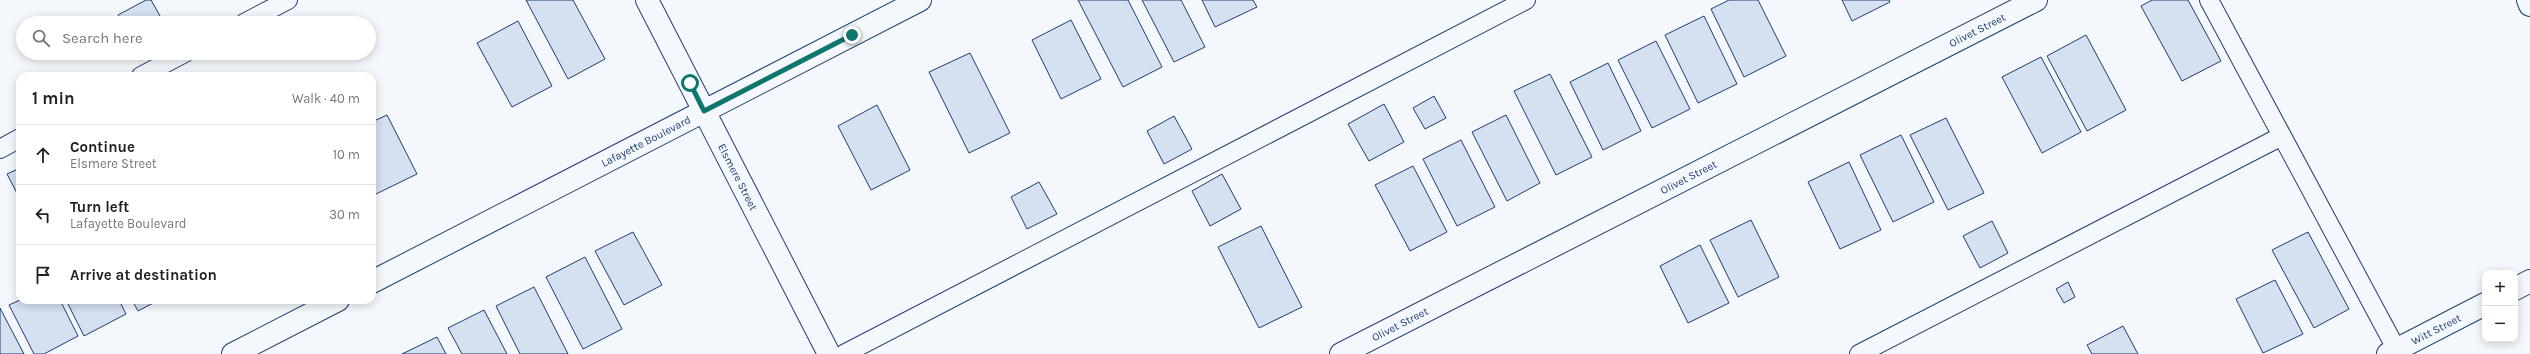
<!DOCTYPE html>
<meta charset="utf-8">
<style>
body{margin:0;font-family:Karla,sans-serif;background:#f6f6f6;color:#222}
.controls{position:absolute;right:12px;bottom:12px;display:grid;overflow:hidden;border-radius:8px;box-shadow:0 2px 10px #0003}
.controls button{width:36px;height:36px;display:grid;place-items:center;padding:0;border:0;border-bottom:1px solid #e0e0e0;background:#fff;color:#222;font:20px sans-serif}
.stop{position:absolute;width:12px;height:12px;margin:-9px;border:3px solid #0f766e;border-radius:50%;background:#fff}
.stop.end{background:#0f766e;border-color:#fff;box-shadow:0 1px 4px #0008}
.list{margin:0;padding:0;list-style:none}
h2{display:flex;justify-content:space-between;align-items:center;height:52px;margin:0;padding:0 16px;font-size:17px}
h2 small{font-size:13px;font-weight:400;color:#767676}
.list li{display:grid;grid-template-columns:26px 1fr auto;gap:12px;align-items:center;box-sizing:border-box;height:60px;padding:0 16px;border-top:1px solid #e0e0e0}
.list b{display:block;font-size:15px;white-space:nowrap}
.list p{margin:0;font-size:13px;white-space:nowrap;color:#767676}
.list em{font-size:13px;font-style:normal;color:#767676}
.icon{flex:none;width:22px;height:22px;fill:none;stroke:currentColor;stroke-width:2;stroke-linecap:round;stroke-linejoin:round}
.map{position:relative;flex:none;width:2530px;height:354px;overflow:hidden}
.search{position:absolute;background:#fff;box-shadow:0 2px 10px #0003;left:16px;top:16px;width:360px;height:44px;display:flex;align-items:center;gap:10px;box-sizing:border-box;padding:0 14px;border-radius:22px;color:#767676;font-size:15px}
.panel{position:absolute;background:#fff;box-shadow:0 2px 10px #0003;left:16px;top:72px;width:360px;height:232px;border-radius:12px}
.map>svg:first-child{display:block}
.building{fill:#d5e0f0;stroke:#1d3f73}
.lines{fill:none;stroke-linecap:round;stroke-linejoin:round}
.lane-casing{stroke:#1d3f73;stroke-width:20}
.street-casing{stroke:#1d3f73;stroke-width:24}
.lane{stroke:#f4f7fb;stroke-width:18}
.street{stroke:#f4f7fb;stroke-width:22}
.route{stroke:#0f766e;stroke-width:5}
.labels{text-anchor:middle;stroke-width:3;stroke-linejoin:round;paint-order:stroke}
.street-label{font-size:11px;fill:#1d3f73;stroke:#f4f7fb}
</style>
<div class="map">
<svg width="2530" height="354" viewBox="0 0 2530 354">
<rect width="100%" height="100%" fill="#f4f7fb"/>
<path class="building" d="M146,0H151L164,23H123L118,15Z
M526,0H573L605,59L568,79Z
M1078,0H1128L1162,67L1123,87Z
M1142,0H1181L1205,47L1174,62Z
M1202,0H1253L1257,7L1215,27Z
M1729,0H1758L1786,56L1744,77L1711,9Z
M1842,0H1889L1890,2L1852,21Z
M2152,0H2188L2221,61L2182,81L2141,6Z
M1704,16L1737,84L1698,103L1665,35Z
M1071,20L1101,79L1061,99L1032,40Z
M518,21L552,86L512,107L477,43Z
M2086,35L2126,110L2087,131L2047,56Z
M1656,41L1690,109L1652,128L1618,60Z
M970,53L1010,133L969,153L929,72Z
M2041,57L2081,132L2042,153L2002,77Z
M1608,63L1641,131L1603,150L1570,82Z
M1550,74L1592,157L1556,175L1514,91Z
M1434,96L1446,118L1425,129L1413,108Z
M1384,104L1404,142L1369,161L1348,124Z
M877,105L910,170L871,190L838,126Z
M387,115L417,174L376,194L372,186V122Z
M1506,115L1540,183L1507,201L1472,132Z
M1174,116L1192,149L1164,164L1147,131Z
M1946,118L1984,193L1948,210L1910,135Z
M1901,135L1934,202L1893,222L1860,155Z
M1461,140L1495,207L1457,226L1423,159Z
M1849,162L1881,230L1840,249L1808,182Z
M1413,166L1447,232L1410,251L1375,185Z
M20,168V199L7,174Z
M1222,174L1241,209L1210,226L1192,191Z
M1039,182L1057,214L1027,229L1011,197Z
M1751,220L1779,277L1738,297L1710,240Z
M1992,221L2008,253L1980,268L1963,236Z
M1261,226L1302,307L1259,328L1218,247Z
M633,232L662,285L624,305L595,251Z
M2308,232L2349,309L2314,328L2272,250Z
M1700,245L1729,303L1688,323L1660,266Z
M585,257L622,329L583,349L546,277Z
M2275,280L2303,334L2263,353L2236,299Z
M2068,282L2075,297L2064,303L2056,289Z
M534,287L568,354H520L496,306Z
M20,300H60L78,336L44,354H34L9,305Z
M66,300H119L126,314L84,336Z
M132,300H159L138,311Z
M0,308L24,354H0Z
M484,310L507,354H462L448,328Z
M2123,326L2138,354H2092L2087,345Z
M437,337L446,354H402Z"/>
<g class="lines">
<defs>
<path id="lane" d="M2209,0L2399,354
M244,23L288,0
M141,76L185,53
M0,149L20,138
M844,354L1526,0
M1859,354L2282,136"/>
<g id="street">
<path id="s1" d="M647,0L829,354"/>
<path d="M2528,0L2530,5"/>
<path id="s2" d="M372,282L920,0"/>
<path d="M2515,289L2530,281"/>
<path d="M233,354L338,300"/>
<path id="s3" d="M1341,354L2036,0"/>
<path id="s4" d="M2388,354L2485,304"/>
</g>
</defs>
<use href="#lane" class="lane-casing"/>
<use href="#street" class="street-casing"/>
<use href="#lane" class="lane"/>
<use href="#street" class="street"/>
</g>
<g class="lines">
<path class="route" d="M690,83L704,111L852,35"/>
</g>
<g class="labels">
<g class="street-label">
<text dy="4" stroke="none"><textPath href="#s3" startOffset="714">Olivet Street</textPath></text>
<text dy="4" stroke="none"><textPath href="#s2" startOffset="308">Lafayette Boulevard</textPath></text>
<text dy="4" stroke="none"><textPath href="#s1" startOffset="199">Elsmere Street</textPath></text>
<text dy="4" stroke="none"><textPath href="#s3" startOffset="390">Olivet Street</textPath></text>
<text dy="4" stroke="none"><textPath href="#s3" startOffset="66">Olivet Street</textPath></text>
<text dy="4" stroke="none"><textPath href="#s4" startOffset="54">Witt Street</textPath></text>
</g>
</g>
</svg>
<div class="controls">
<button>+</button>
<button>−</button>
</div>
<div class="stop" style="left:690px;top:83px"></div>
<div class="stop end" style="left:852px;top:35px"></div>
<div class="search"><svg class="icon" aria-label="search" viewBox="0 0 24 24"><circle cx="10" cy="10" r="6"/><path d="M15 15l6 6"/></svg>Search here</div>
<section class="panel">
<h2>1 min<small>Walk · 40 m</small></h2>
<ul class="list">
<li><svg class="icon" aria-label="ahead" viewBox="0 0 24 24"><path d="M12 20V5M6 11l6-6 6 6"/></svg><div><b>Continue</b><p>Elsmere Street</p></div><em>10 m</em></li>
<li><svg class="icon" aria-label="left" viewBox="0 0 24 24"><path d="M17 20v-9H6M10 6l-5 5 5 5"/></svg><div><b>Turn left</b><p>Lafayette Boulevard</p></div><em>30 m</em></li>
<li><svg class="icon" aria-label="arrive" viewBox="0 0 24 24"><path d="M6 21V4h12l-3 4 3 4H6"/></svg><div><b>Arrive at destination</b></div></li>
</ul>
</section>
</div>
